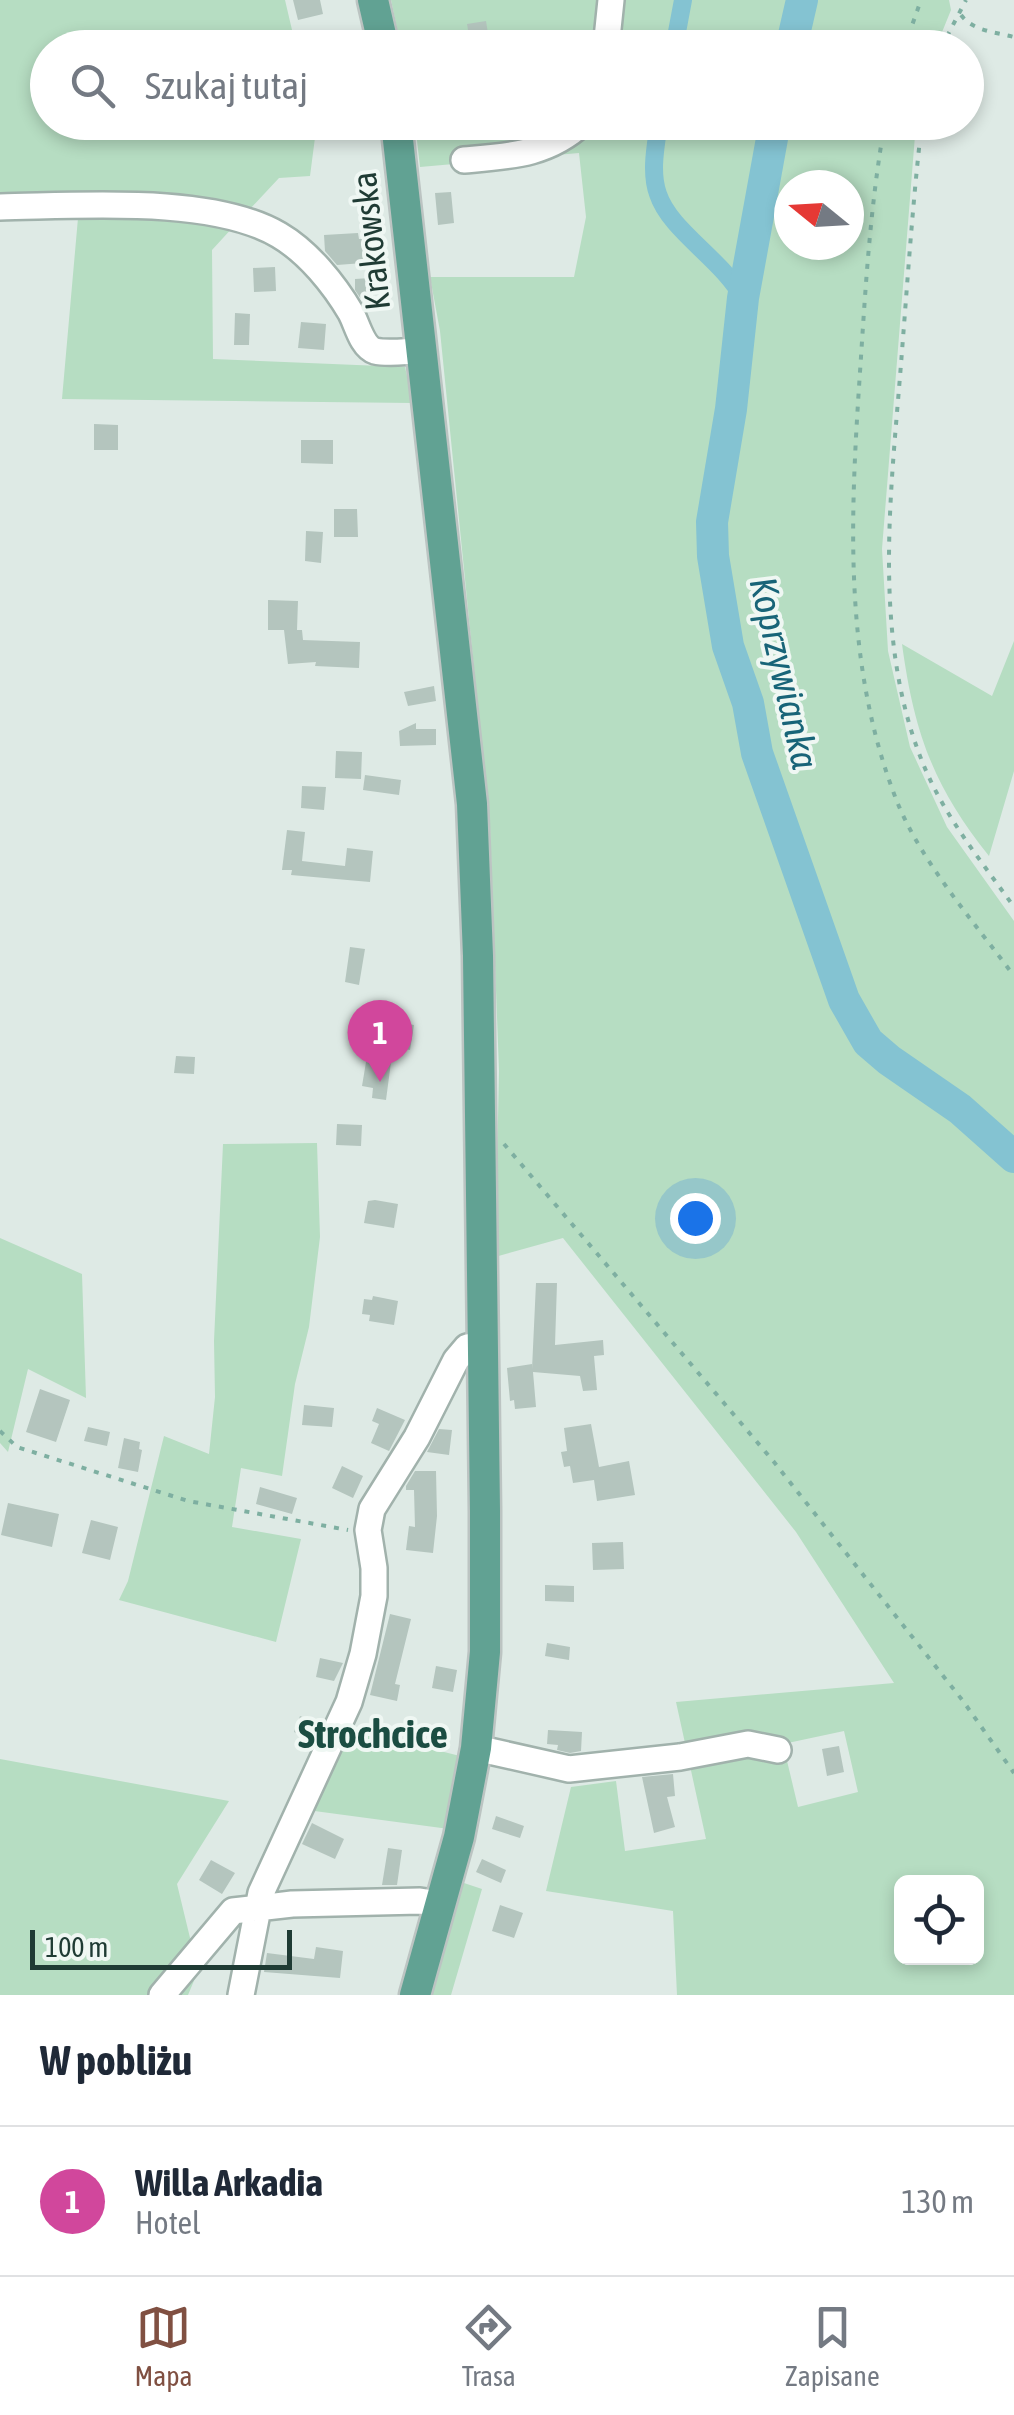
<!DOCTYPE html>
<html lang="pl">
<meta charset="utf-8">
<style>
body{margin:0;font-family:"Asap Condensed",sans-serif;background:#f2f2f3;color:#1f2937}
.controls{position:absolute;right:30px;bottom:30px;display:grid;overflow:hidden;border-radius:15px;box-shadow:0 5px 15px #0003}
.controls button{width:90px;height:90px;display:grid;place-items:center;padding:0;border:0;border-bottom:2px solid #e0e1e3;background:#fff;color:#1f2937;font:50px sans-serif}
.compass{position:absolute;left:774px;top:170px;width:90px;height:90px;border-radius:50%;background:#fff;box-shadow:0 5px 15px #0003;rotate:288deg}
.scale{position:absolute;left:30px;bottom:25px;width:262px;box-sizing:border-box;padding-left:10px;border:5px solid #1f3b34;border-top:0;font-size:28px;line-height:35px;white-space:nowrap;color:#1f3b34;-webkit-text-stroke:8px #eff7f3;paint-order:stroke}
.you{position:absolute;left:695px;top:1218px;width:35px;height:35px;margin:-25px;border:8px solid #fff;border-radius:50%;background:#1a73e8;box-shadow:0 0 0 15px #1a73e833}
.badge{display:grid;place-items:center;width:65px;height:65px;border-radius:50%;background:#805042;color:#fff;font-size:32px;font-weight:700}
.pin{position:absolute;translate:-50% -82px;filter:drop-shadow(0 2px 5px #0008)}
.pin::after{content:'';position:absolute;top:52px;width:35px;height:30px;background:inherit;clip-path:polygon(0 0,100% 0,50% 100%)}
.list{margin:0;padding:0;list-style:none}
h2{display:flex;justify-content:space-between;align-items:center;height:130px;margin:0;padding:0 40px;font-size:42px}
h2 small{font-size:32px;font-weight:400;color:#747a83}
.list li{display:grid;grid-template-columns:65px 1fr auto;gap:30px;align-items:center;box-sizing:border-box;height:150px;padding:0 40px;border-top:2px solid #e0e1e3}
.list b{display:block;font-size:38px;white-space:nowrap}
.list p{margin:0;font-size:32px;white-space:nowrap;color:#747a83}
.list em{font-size:32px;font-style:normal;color:#747a83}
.icon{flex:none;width:55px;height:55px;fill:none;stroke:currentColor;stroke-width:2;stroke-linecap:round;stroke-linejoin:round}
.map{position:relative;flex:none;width:1014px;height:1995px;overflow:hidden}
.search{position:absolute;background:#fff;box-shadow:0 5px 15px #0003;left:30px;right:30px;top:30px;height:110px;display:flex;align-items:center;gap:25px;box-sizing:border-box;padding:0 35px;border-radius:55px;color:#747a83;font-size:38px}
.sheet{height:280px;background:#fff}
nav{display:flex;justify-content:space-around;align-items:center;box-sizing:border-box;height:140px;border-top:2px solid #e0e1e3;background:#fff;font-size:28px;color:#747a83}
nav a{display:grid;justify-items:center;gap:5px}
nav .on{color:#805042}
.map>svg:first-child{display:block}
.green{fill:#b6ddc2;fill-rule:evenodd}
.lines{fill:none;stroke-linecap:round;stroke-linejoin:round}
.canal{stroke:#84c3d2;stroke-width:18}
.river{stroke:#84c3d2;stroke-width:32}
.building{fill:#b4c5be}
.minor-casing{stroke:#a1b2ac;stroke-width:30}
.major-casing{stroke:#bcc4c2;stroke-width:35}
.path{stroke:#7eafa1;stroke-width:4;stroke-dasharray:5 8;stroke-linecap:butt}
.minor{stroke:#fff;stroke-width:25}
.major{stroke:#61a293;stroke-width:30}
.labels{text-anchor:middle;stroke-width:8;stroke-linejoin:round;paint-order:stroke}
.street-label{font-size:35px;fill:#1f3b34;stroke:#eff7f3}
.water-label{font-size:38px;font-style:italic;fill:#186478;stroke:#eff7f3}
.quarter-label{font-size:40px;font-weight:bold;fill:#1b4d42;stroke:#eff7f3}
</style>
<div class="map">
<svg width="1014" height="1995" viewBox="0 0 1014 1995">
<rect width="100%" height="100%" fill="#deeae5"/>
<path class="green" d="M0,0H285L296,47L48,48V122L315,123L316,130L310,176L279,178L250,209L0,200Z
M391,0H603L598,47H401Z
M619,0H949L951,10L936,47L614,48Z
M415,123H916L882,549L888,651L910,747L947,827L1014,921V1995H677L673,1911L546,1891L571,1787L616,1781L625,1851L706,1839L676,1702L894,1683L796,1532L563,1238L495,1257L499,1071L490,827L440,331L430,277H574L586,217L579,153L420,167ZM789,185H849V245H789ZM844,1731L858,1792L798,1807L783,1744ZM902,1882H976V1958H902Z
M78,218L177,219L234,226L212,250L213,359L405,367L413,403L62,399Z
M1014,641V771L989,856C933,786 914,732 902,644L992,696Z
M317,1143L320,1237L309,1327L295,1384L282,1476L241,1468L232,1527L301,1539L276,1642L119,1600L128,1581L164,1436L209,1454L215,1397L214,1341L223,1144Z
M0,1238L82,1274L86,1398L28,1369L8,1452L0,1443Z
M353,1729L460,1756L449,1829L292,1808L319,1753L338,1760Z
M0,1759L229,1801L177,1884L198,1971L188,1995H0Z
M461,1882L482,1889L451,1995H430Z"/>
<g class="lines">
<path class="canal" d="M674,48L683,0
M659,122C656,145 650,172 658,194C670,231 722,259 743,298"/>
<path class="river" d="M791,48L802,0
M775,122L743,298L731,409L712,522L713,556L728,646L748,703L757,753L844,1000L868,1042L889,1060L960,1109L1014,1157"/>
</g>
<path class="building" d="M293,0H320L323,14L298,20Z
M486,21L490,46L471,48L467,24Z
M451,192L454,223L438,225L435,193Z
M358,233L359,239H362L363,263L337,265L325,251L324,235Z
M275,267L276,291L254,292L253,268Z
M370,278L376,308H367L355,290V279Z
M235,313L250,314L249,345H234Z
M301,322L326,324L324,350L298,348Z
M94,424L118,425V450H94Z
M301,440H333V464L301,463Z
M334,509H357L358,537H334Z
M306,531L323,532L321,563L305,561Z
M268,600L298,601L297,630H302L303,640L360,642L359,668L315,666L316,662L288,664L284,630H268Z
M434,686L436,701L408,706L404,692Z
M416,723V729H436V745L400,746L399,731Z
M336,751L362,752L361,779L335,778Z
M365,775L401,780L399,795L363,790Z
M302,786L326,787L324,810L301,808Z
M287,830L305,832L302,861L345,866L347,848L373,851L370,882L291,875L292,870H282Z
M350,947L365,949L359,985L345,982Z
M378,1019L414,1025L410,1050L393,1047L386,1100L372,1098L373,1088L362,1086L367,1056L371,1057Z
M176,1056L195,1057L194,1074L174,1073Z
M337,1124L362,1125L361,1146L336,1145Z
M375,1200L398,1204L394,1228L364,1223L368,1201Z
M536,1283H557L555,1345L603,1340L604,1355L594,1356L597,1390L583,1391L580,1376L533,1372L536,1407L515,1409L514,1400L510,1401L507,1368L532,1364V1369Z
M373,1296L398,1301L394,1325L369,1321L370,1315L362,1314L364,1299L372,1300Z
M40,1389L70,1400L56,1442L26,1432Z
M304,1405L334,1408L332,1427L302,1425Z
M377,1408L405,1420L389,1451L371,1443L379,1424L372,1421Z
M591,1424L599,1467L629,1461L635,1495L597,1501L594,1480L573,1483L570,1466L564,1467L561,1452L567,1451L564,1428Z
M88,1427L110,1432L107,1446L84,1441Z
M439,1429L452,1430L449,1455L427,1452Z
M124,1438L140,1442L139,1449L142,1450L138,1472L118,1468Z
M342,1466L363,1476L353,1498L332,1488Z
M415,1471H436L437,1516L433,1553L406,1550L409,1526L415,1527L414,1490H406V1486Z
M260,1487L297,1498L292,1514L256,1504Z
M8,1503L59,1514L52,1547L1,1535Z
M91,1520L118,1527L110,1560L82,1553Z
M623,1542L624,1569L593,1570L592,1543Z
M545,1585L574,1586V1602L545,1601Z
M390,1614L411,1619L395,1684L400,1685L397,1701L370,1695Z
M547,1643L570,1647L569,1660L545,1656Z
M320,1658L343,1663L334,1681L316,1677Z
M436,1666L457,1670L453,1692L432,1688Z
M300,1716L321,1725L313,1741L294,1732Z
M548,1730L582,1732L581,1751L570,1753L557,1750L558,1745L547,1744Z
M839,1746L844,1772L827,1776L822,1749Z
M673,1774L675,1796L667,1797L675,1827L654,1833L642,1777Z
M496,1816L524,1826L520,1838L492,1829Z
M312,1823L344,1839L335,1859L302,1844Z
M388,1848L402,1850L397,1885H382Z
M482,1859L506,1870L501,1883L476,1872Z
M211,1860L235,1873L222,1894L199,1880Z
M500,1905L523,1913L514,1938L492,1931Z
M316,1947L343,1951L340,1978L264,1972L267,1953L314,1959Z"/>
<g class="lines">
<defs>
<path id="minor" d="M606,48L611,0
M464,160C510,156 548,155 583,122
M0,207C78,206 211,195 279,235C308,252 334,284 351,313C357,324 362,347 375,351C388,354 407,351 421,351
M476,1748L569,1769L680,1757L748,1744L778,1750
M162,1995L233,1911L292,1904L420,1901L440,1904
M241,1995L261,1893L349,1702L363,1654L374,1596V1568L368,1530L372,1509L417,1437L456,1360L467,1347L484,1344"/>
<path id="major" d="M373,0L384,48
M396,122L472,804L478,956L485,1511V1652L476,1748L459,1837L415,1995"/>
</defs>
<use href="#minor" class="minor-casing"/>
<use href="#major" class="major-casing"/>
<path class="path" d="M961,15C973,31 995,32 1014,37
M904,48L921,0
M941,48L966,0
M885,122C871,200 866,279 861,357C851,506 841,657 896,799C920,861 975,923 1014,976
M922,122C913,198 908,275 902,351C892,486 870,636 924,766C945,817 982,862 1014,907
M504,1144L774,1462L963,1701L1014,1773
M0,1431L17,1447L188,1501L348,1530"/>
<use href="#minor" class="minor"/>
<use href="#major" class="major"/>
</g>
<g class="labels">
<g class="street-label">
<text transform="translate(371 241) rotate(-96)" y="12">Krakowska</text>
</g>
<g class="water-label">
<text transform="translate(784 673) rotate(77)" y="13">Koprzywianka</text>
</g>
<g class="quarter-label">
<text x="373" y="1748">Strochcice</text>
</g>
</g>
</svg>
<div class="controls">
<button><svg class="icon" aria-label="locate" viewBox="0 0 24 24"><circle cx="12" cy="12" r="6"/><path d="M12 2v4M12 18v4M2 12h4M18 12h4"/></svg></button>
</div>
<svg class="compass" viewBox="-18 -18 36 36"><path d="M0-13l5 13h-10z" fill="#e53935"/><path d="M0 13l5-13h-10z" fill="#747a83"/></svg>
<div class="scale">100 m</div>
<div class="you"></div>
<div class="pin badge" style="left:380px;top:1082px;background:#d1479c">1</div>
<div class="search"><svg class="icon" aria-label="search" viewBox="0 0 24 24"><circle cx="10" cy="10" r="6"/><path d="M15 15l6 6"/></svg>Szukaj tutaj</div>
</div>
<section class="sheet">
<h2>W pobliżu<small></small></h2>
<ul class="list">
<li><span class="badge" style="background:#d1479c">1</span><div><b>Willa Arkadia</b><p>Hotel</p></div><em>130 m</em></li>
</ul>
</section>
<nav>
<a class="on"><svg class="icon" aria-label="map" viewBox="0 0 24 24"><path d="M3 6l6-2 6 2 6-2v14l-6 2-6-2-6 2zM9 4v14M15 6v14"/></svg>Mapa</a>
<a><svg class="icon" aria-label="directions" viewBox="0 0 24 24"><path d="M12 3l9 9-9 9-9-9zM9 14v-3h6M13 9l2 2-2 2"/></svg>Trasa</a>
<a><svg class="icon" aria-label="saved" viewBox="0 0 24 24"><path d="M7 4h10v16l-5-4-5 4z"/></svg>Zapisane</a>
</nav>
